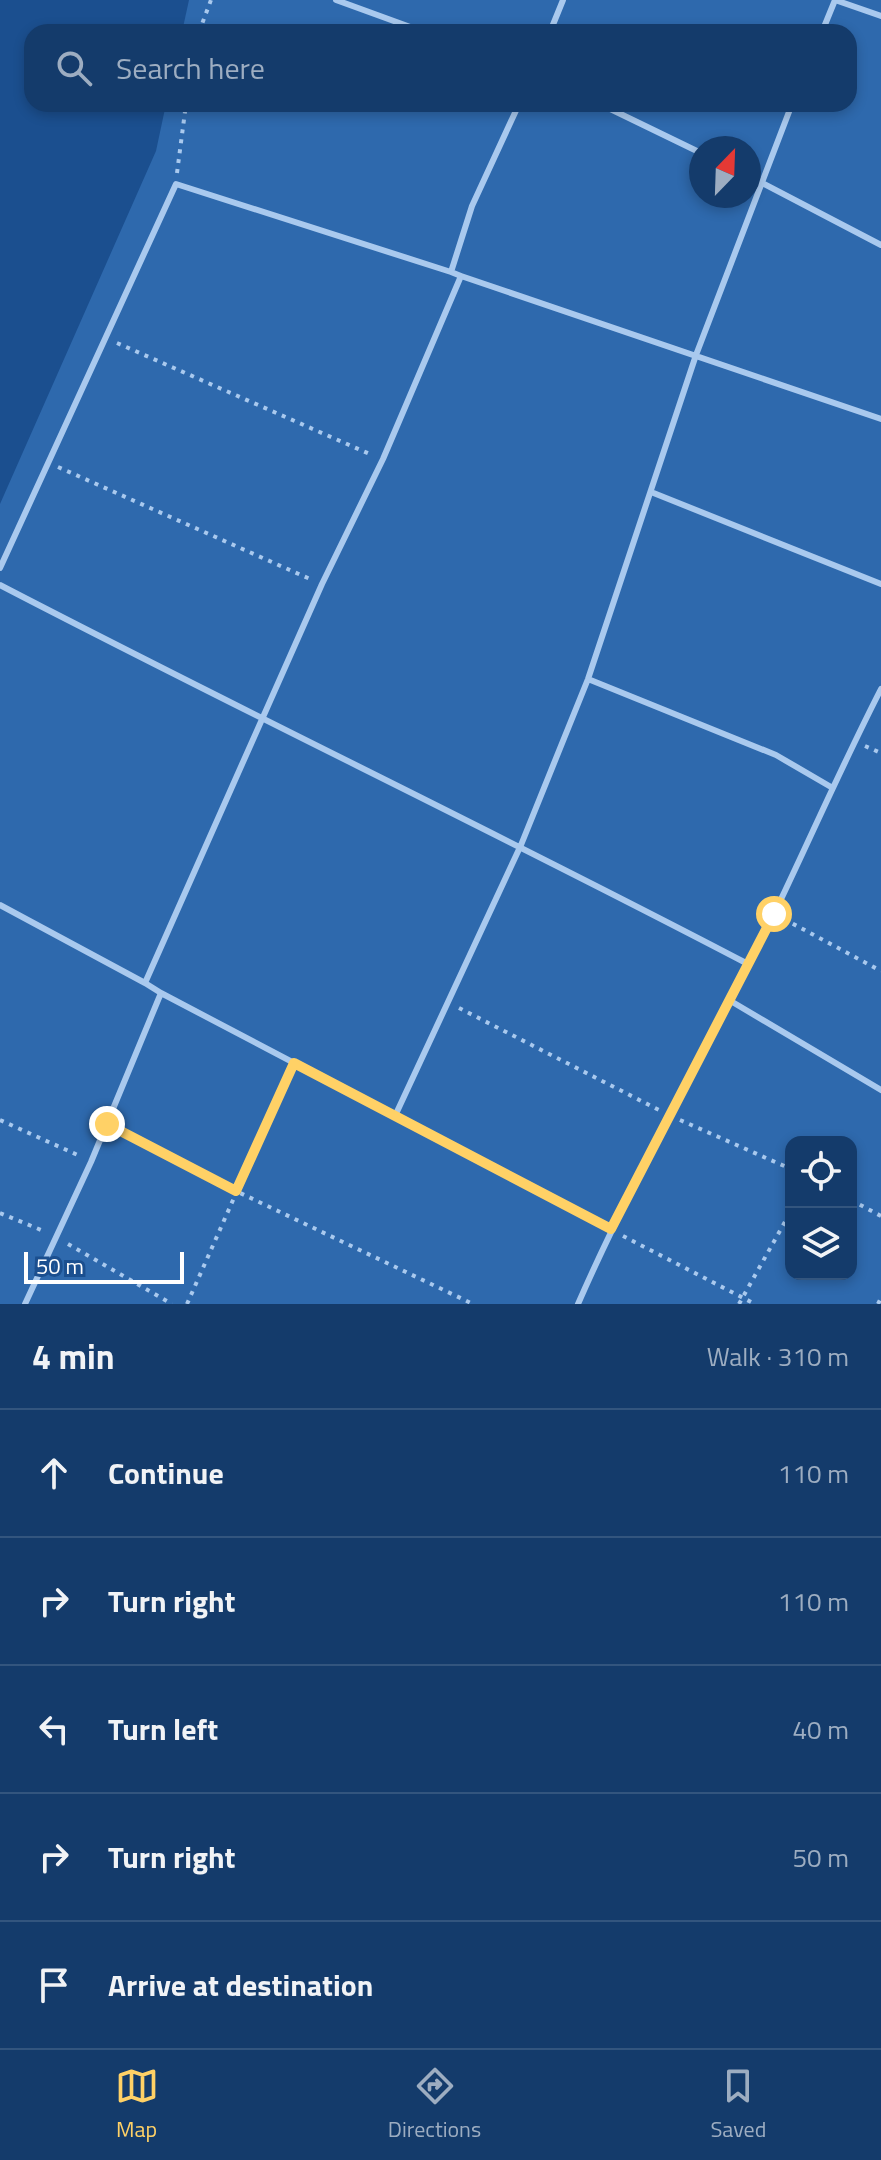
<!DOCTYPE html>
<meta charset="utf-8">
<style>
body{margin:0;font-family:"Titillium Web",sans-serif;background:#1d4271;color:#f1f3f6}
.controls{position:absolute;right:24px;bottom:24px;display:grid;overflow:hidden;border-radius:16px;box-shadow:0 4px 12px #0003}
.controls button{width:72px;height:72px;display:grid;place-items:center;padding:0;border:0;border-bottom:2px solid #33557e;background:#143b6b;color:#f1f3f6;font:40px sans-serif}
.compass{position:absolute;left:689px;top:136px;width:72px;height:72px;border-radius:50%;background:#143b6b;box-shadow:0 4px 12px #0003;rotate:23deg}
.scale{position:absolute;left:24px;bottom:20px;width:160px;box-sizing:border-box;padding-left:8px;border:4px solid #fff;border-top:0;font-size:22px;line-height:28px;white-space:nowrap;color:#fff;-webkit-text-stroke:6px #1b4f8f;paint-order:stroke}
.stop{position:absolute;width:24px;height:24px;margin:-18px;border:6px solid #ffd166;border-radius:50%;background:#fff}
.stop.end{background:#ffd166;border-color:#fff;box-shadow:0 2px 8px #0008}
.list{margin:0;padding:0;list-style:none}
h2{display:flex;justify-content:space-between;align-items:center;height:104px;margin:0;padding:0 32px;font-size:34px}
h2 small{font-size:26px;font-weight:400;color:#9dadc1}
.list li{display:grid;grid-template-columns:52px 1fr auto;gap:24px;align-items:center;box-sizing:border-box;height:128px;padding:0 32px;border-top:2px solid #33557e}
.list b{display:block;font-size:30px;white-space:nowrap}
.list em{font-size:26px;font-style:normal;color:#9dadc1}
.icon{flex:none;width:44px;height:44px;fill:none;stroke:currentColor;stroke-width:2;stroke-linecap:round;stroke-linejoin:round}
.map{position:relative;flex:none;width:881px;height:1304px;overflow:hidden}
.search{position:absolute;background:#143b6b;box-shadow:0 4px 12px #0003;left:24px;right:24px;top:24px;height:88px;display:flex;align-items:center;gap:20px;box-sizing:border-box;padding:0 28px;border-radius:24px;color:#9dadc1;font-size:30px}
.sheet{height:744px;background:#143b6b}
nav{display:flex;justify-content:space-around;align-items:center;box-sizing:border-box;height:112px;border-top:2px solid #33557e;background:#143b6b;font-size:22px;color:#9dadc1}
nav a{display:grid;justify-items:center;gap:4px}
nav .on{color:#ffd166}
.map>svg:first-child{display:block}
.green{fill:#2e69ad;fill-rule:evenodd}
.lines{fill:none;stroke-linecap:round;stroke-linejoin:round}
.path{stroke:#a9c9ee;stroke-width:4;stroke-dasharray:4 6;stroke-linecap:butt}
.service{stroke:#a9c9ee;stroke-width:6}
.route{stroke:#ffd166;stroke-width:10}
</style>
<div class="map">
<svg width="881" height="1304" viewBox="0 0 881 1304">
<rect width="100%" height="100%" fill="#1b4f8f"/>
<path class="green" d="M189,0H881V1304H0V504L156,151L166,104H849V32H182ZM701,148H749V196H701ZM791,1142H851V1274H791Z"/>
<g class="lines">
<path class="path" d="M199,32L211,0
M177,173L186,104
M117,343L372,455
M58,467L310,579
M865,746L881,753
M784,919L881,971
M459,1008L661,1111
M0,1120L82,1157
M680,1120L791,1169
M407,1122L601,1224
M116,1129L236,1191L473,1304
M851,1200L881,1216
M0,1213L46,1232
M623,1236L755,1304
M68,1244L172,1304
M187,1304L288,1076
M739,1304L791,1211
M878,1304L881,1298"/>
<path class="service" d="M336,0L424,32
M835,0L881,16
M550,32L563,0
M822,32L835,0
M600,104L701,153
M749,176L881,245
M461,276L881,419
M651,492L881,584
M0,568L176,184L451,272
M0,585C248,714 500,834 748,964
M588,679L776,755L831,787
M0,905L145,983
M161,993L395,1116L521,845L588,679L696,355L792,104
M729,1000L881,1090
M25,1304L91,1162L161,993L145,983L322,584L383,459L461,276L451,272L472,206L519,104
M578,1304C636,1171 711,1045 774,914C810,839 843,763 881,689"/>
</g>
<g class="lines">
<path class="route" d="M107,1124L236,1191L294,1063L611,1229L774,914"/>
</g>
</svg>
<div class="controls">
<button><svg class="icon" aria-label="locate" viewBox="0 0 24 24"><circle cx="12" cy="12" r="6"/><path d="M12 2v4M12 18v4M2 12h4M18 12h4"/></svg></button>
<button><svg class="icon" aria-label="layers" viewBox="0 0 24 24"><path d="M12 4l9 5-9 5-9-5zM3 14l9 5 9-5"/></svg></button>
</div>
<svg class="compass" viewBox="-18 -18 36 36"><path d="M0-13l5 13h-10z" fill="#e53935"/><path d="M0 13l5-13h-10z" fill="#9dadc1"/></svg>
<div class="scale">50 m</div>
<div class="stop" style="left:774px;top:914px"></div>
<div class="stop end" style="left:107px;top:1124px"></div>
<div class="search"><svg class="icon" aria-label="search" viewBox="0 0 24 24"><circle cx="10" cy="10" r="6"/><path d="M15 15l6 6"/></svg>Search here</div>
</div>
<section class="sheet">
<h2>4 min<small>Walk · 310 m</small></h2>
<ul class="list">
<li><svg class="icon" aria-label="ahead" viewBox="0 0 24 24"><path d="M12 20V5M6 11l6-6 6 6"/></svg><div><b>Continue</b></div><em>110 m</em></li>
<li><svg class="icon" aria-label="right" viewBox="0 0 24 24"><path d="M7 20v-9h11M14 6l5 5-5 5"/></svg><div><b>Turn right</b></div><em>110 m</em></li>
<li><svg class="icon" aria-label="left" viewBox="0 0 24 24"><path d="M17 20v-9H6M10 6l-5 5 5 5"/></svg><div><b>Turn left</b></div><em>40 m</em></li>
<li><svg class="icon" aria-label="right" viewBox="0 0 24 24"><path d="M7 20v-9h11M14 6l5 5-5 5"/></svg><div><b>Turn right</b></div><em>50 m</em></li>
<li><svg class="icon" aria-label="arrive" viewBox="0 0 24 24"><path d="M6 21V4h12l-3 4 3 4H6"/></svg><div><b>Arrive at destination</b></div></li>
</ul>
</section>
<nav>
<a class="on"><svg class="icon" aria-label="map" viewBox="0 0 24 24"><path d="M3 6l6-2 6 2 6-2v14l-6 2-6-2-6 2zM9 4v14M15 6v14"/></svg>Map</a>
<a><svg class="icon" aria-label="directions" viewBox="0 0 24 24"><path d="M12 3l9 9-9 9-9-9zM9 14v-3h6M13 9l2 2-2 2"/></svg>Directions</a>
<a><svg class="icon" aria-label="saved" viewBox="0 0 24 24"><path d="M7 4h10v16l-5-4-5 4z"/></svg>Saved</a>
</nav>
